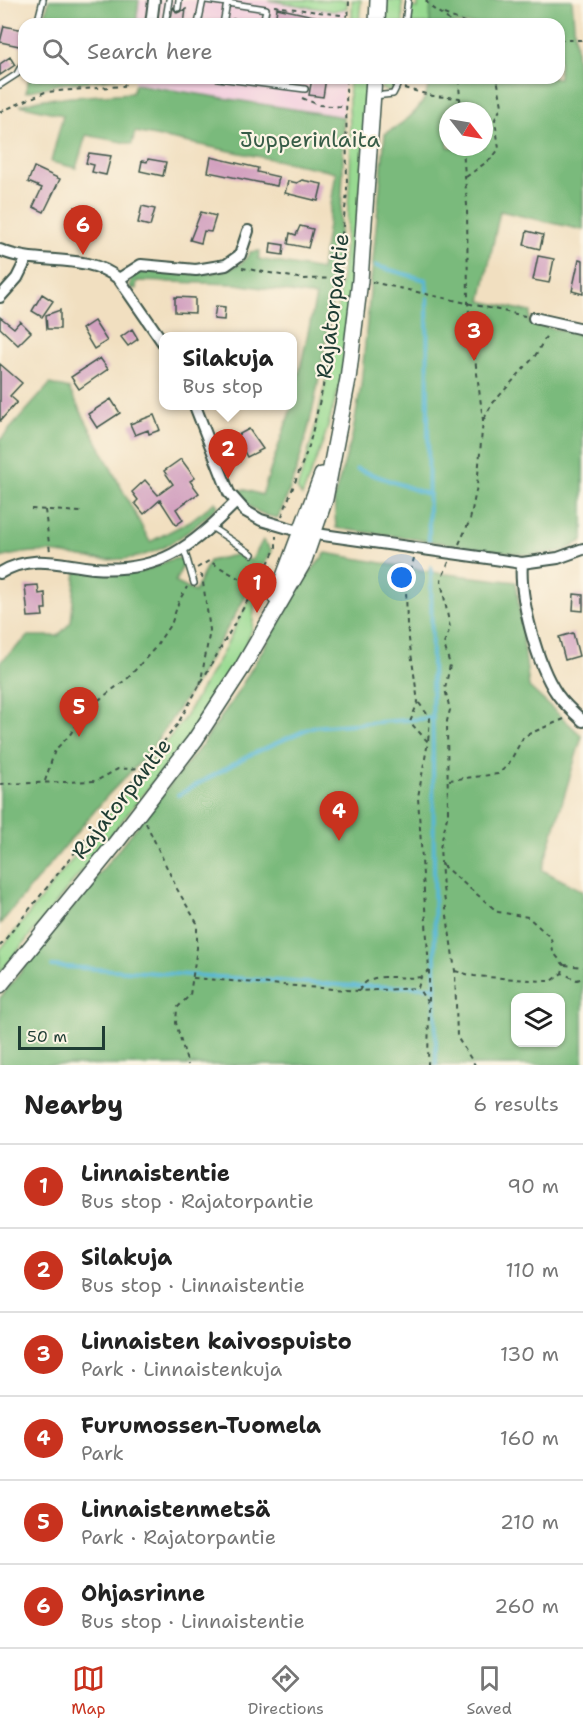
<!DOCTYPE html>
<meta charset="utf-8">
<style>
body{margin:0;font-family:"Shantell Sans",sans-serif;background:#f2f2f2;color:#222}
.controls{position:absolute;right:18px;bottom:18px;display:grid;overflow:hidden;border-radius:12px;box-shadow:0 2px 4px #0004}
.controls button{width:54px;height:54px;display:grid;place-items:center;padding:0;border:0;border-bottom:2px solid #e0e0e0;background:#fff;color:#222;font:30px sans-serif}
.compass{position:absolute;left:439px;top:102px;width:54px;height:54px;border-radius:50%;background:#fff;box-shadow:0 2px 4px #0004;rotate:121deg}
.scale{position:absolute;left:18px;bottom:15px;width:87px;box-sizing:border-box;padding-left:6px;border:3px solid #1f3d34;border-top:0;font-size:16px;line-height:21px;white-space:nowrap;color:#1f3d34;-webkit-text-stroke:4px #fcf5e5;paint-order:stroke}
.you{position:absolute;left:402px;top:578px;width:21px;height:21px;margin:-15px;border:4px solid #fff;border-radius:50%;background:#1a73e8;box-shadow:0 0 0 9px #1a73e833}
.badge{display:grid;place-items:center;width:39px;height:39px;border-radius:50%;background:#c8321e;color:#fff;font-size:20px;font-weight:700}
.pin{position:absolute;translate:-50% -50px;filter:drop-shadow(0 2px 3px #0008)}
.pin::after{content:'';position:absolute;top:32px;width:21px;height:18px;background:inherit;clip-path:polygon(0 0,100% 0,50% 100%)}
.popup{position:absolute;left:159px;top:332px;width:138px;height:78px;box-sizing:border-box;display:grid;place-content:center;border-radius:12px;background:#fff;filter:drop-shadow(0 2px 4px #0005);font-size:20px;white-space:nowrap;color:#767676}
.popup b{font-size:22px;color:#222}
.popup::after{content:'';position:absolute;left:50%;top:100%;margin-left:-12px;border:12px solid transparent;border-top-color:#fff}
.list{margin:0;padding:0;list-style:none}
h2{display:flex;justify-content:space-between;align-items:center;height:78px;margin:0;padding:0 24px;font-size:26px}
h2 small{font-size:20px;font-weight:400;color:#767676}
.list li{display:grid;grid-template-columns:39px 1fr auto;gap:18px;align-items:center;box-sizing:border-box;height:84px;padding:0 24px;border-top:2px solid #e0e0e0}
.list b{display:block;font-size:22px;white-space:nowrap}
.list p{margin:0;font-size:20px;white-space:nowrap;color:#767676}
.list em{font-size:20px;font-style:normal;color:#767676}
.icon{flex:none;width:33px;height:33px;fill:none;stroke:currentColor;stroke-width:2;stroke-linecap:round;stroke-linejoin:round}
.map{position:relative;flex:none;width:583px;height:1065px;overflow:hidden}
.search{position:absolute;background:#fff;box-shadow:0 2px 4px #0004;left:18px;right:18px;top:18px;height:66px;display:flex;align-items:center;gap:15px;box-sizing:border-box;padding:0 21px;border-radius:18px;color:#767676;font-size:22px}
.sheet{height:582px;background:#fff}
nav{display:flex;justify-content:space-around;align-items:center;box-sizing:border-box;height:84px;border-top:2px solid #e0e0e0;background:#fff;font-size:16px;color:#767676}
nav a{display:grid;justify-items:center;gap:3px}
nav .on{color:#c8321e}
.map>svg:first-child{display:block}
.built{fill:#f3cfdf}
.green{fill:#98da91;stroke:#5c8c62;stroke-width:1.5}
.forest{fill:#7aba7b;stroke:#4c7c58;stroke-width:1.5;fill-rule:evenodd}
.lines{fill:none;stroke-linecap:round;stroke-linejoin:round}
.stream{stroke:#58b7d6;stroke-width:4}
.building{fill:#d2a0bf}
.lane-casing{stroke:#3e5549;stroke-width:8}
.street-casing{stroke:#3e5549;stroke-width:14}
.primary-casing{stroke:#3e5549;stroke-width:18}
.path{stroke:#3e5549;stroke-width:2;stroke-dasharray:4.5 4.5;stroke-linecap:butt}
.lane{stroke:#fff;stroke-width:5}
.street{stroke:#fff;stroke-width:10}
.primary{stroke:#fff;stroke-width:15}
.labels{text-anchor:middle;stroke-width:4.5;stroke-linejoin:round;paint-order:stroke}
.park-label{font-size:22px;fill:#375c47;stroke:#fcf5e5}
.street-label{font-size:22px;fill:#1f3d34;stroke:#fcf5e5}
</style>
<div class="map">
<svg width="583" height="1065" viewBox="0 0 583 1065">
<rect width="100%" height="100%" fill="#fcf5e5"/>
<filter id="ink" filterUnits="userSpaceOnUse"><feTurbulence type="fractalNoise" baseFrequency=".0167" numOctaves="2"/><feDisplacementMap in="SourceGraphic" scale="12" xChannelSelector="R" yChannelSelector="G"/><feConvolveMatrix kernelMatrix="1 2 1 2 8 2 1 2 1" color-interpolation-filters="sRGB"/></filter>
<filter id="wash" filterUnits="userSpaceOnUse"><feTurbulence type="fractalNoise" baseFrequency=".008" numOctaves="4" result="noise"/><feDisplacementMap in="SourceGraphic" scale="24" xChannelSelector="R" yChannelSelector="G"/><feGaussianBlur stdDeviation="1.35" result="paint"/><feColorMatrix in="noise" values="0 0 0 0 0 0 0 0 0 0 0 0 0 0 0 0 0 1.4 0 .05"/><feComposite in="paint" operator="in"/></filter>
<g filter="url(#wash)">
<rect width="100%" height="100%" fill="#f1dfc0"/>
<path class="built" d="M139,0H268L333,11L346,9L345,24H136Z
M134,78H344L343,117L135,84Z"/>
<path class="green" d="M268,0H347V8L333,11Z
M352,0H361L359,24H352Z
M386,0H402L403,24H384Z
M418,0H431L430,24H408L411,7L418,8Z
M349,78H369L352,306L342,377L324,439L302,496L297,489C331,388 345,281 350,174C352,142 348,110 349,78Z
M381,78H398L394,89L387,92L381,88Z
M250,597L255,600L252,629L245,648L193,732L0,973V950L182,722L221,656Z"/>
<path class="forest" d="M49,0H139L136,24H43Z
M431,0H572L583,135V230L500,211L481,301L531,312L529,323L583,335V540L565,551L529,555L336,528L334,498L352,437L361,386L385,134C407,121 429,106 429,78H559V24H430ZM448,111H484V147H448Z
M29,78H123L60,84L26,92Z
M135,84L343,117C345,196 338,272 324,350C315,407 302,465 278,518C259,515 249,507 236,495L243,489L262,495L292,406L316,296L236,284L137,281L136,289L130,288L131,279L140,269C170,271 235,284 250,252L260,251L258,259L321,270L336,172L135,132L132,144L86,135L76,168L51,162L63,115L20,105L43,99L132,93Z
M50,384L69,389L150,542L190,521L215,502L218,506C176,546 141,568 82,557C49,551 33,549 0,558V440Z
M263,540L272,551L192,689L147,755L108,795L0,924V662L29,636H58L71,622L76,571C99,572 124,576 146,570C159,566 173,555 186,559L175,582L195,592L209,561L239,554L251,561Z
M326,553L438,573L516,582L529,687L582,736L542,870L583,891V1065H0V998L202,745L236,695L306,577ZM516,998H560V1042H516Z"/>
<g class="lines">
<path class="stream" d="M376,266L426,280L427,291
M427,298L429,540
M357,469L430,495
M431,567L436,1065
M178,795L250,755L312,727L433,718
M52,966L355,986L435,987"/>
</g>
<g id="blocks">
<path class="building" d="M173,7L177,13L186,9L184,24H170Z
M277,8L327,19L326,24H275Z
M4,26L24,30V47L0,42Z
M10,57L15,65L0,75V64Z
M312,78H326L323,97L309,95Z
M89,153L111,156L106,175L92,172L94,165L86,163Z
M211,157L258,168L257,172L279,177L277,186L208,172Z
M148,159L166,162L163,176L140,171L142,161L147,162Z
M34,167L60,179L44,212L33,207L42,188L28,182Z
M302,180L322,184L318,201L285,193L288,181L297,183Z
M142,206L155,209L150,226L138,223Z
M75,207L94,209L93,224L73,222Z
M201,212L216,216L211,232L204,231L201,243L190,240Z
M300,226L313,229L308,248L288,244L290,233L296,235Z
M527,231L543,235L540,249L524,245Z
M271,243L284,245L283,255L270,253Z
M538,256L554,259L549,283L533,280Z
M579,259L583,260V294L572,291Z
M42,294L53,301L42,317L32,311Z
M175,297L195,298V313L175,312Z
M216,306L225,307L224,320L214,319Z
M60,310V329H47L46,315Z
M0,317L14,328L20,321L31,332L18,345L0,328Z
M94,321L107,341L94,349L82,329Z
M132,329L138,339L128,346L121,337Z
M100,358L108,369L79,389L71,377Z
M0,364L22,383L10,396L17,402L0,421Z
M111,399L120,413L97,428L88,414Z
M154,415L160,430L149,434L148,430L135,435L130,424Z
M249,429L263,449L247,457L236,436Z
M181,459L195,478L190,481L199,493L176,509L183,520L176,525L160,500L144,514L135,503L138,500L132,492L145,480L158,495L173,484L164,471Z
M38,585L39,594L45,593L46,609H42L43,616L28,617L25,586Z
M574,594L583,595V611L573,610Z
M573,633L579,656L565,660L559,637Z"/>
</g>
</g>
<g filter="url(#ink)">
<use href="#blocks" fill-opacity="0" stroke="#3e5549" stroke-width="1.5"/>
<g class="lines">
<defs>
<path id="lane" d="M206,0L227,3
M178,8L179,0
M37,24L43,0
M165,24L169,0
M198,24L203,0
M223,24L227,3L266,9L263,24
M405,24L408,0
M218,78L305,89
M0,85L17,74L24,61
M374,96L393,94L401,78
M211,527L252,554
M184,549L194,583"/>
<path id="street" d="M151,24L154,0
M0,250C38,267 85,251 119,279L164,344
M119,279L141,265L196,270L226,265L240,255L248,231
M0,297L17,278L27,258
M534,318L583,329
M195,406L229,493L245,511L261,520L302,532L522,563L558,558L583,549
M522,563C519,597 537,665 557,694C564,704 574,713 583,721
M0,573C33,553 60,565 94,568C161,573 191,547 235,503"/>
<path id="primary" d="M377,24L378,0
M276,598L322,475
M0,985L115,844L195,740L242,668L303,563L325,499L348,379L360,280L374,78"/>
</defs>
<use href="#lane" class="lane-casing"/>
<use href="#street" class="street-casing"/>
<use href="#primary" class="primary-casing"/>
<path class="path" d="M426,0C431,12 446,13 451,24
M274,6L348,16
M444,14L469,24
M232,19L257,23
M348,24L349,0
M559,40H583
M404,88L433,96L460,98
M302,98L319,105L345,107
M461,111L459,85L462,78
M0,112L45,92L123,86L132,78
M466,177L492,158L499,149L495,119L502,106L497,78
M242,268L303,279L346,278
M372,282L525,316
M484,419L492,404L535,356L548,333
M31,509L82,512
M45,510L50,552
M282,516L309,446L323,387L347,193L346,78
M459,544L470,520L477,486L483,420L468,304L467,206L463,147
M414,558L406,589L407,625L418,702L410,722L428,742L418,797L429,970L421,977L418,988L429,1005L428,1065
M449,562L441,580L450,628L444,644L450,665L445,689L450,710L447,721L448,813L440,848L443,888L455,971L457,1037L475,1065
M197,568L209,561L254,587
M200,575L202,576L210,630L200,686
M250,594L263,602
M419,703L430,718L428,742
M449,780L498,774L508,765L524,736L564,719
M45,781L55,750L69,736L88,708L128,678L154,649L172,622L179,601L187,587
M0,784L96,781L118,769L144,768
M128,786L136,794
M146,823L177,889L197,923V948L190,995L177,1008L176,1023L188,1065
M442,865L498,912L528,917L551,938L553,952L564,965L562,973
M0,946L177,725L266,568L276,547V536
M565,965L583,967
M429,970V1003
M455,971L474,976L543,981H552L562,973L577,980L583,978
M193,978L359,991L418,988
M359,991C370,968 399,981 421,977"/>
<use href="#lane" class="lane"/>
<use href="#street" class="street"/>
<use href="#primary" class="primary"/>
</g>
</g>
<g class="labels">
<g class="park-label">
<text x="310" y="147">Jupperinlaita</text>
</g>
<g class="street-label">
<text transform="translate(332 306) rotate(-83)" y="8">Rajatorpantie</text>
<text transform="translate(121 798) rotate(-52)" y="8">Rajatorpantie</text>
</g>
</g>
</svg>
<div class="controls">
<button><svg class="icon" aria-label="layers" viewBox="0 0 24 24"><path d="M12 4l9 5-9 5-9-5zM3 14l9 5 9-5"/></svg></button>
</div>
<svg class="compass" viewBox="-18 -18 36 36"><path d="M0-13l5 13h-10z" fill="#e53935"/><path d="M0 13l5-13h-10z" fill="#767676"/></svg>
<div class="scale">50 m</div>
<div class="you"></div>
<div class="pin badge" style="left:257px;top:613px">1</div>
<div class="pin badge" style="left:228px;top:479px">2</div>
<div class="popup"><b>Silakuja</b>Bus stop</div>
<div class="pin badge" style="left:474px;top:361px">3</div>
<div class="pin badge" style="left:339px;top:841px">4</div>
<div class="pin badge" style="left:79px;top:737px">5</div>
<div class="pin badge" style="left:83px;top:255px">6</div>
<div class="search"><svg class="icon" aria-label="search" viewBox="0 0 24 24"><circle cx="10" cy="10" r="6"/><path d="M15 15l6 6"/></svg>Search here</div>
</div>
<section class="sheet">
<h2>Nearby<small>6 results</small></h2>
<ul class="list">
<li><span class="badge">1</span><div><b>Linnaistentie</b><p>Bus stop · Rajatorpantie</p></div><em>90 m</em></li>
<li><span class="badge">2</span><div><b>Silakuja</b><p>Bus stop · Linnaistentie</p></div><em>110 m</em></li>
<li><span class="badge">3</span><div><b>Linnaisten kaivospuisto</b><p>Park · Linnaistenkuja</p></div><em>130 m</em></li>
<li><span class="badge">4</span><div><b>Furumossen-Tuomela</b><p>Park</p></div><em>160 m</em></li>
<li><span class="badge">5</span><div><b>Linnaistenmetsä</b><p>Park · Rajatorpantie</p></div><em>210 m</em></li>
<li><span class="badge">6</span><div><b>Ohjasrinne</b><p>Bus stop · Linnaistentie</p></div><em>260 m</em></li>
</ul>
</section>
<nav>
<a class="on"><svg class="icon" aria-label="map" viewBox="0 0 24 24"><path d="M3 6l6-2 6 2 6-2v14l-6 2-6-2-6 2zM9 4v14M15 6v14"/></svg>Map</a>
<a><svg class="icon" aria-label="directions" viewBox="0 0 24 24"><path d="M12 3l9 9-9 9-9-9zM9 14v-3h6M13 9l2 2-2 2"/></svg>Directions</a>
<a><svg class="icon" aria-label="saved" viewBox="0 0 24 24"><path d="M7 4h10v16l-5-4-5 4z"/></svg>Saved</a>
</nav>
